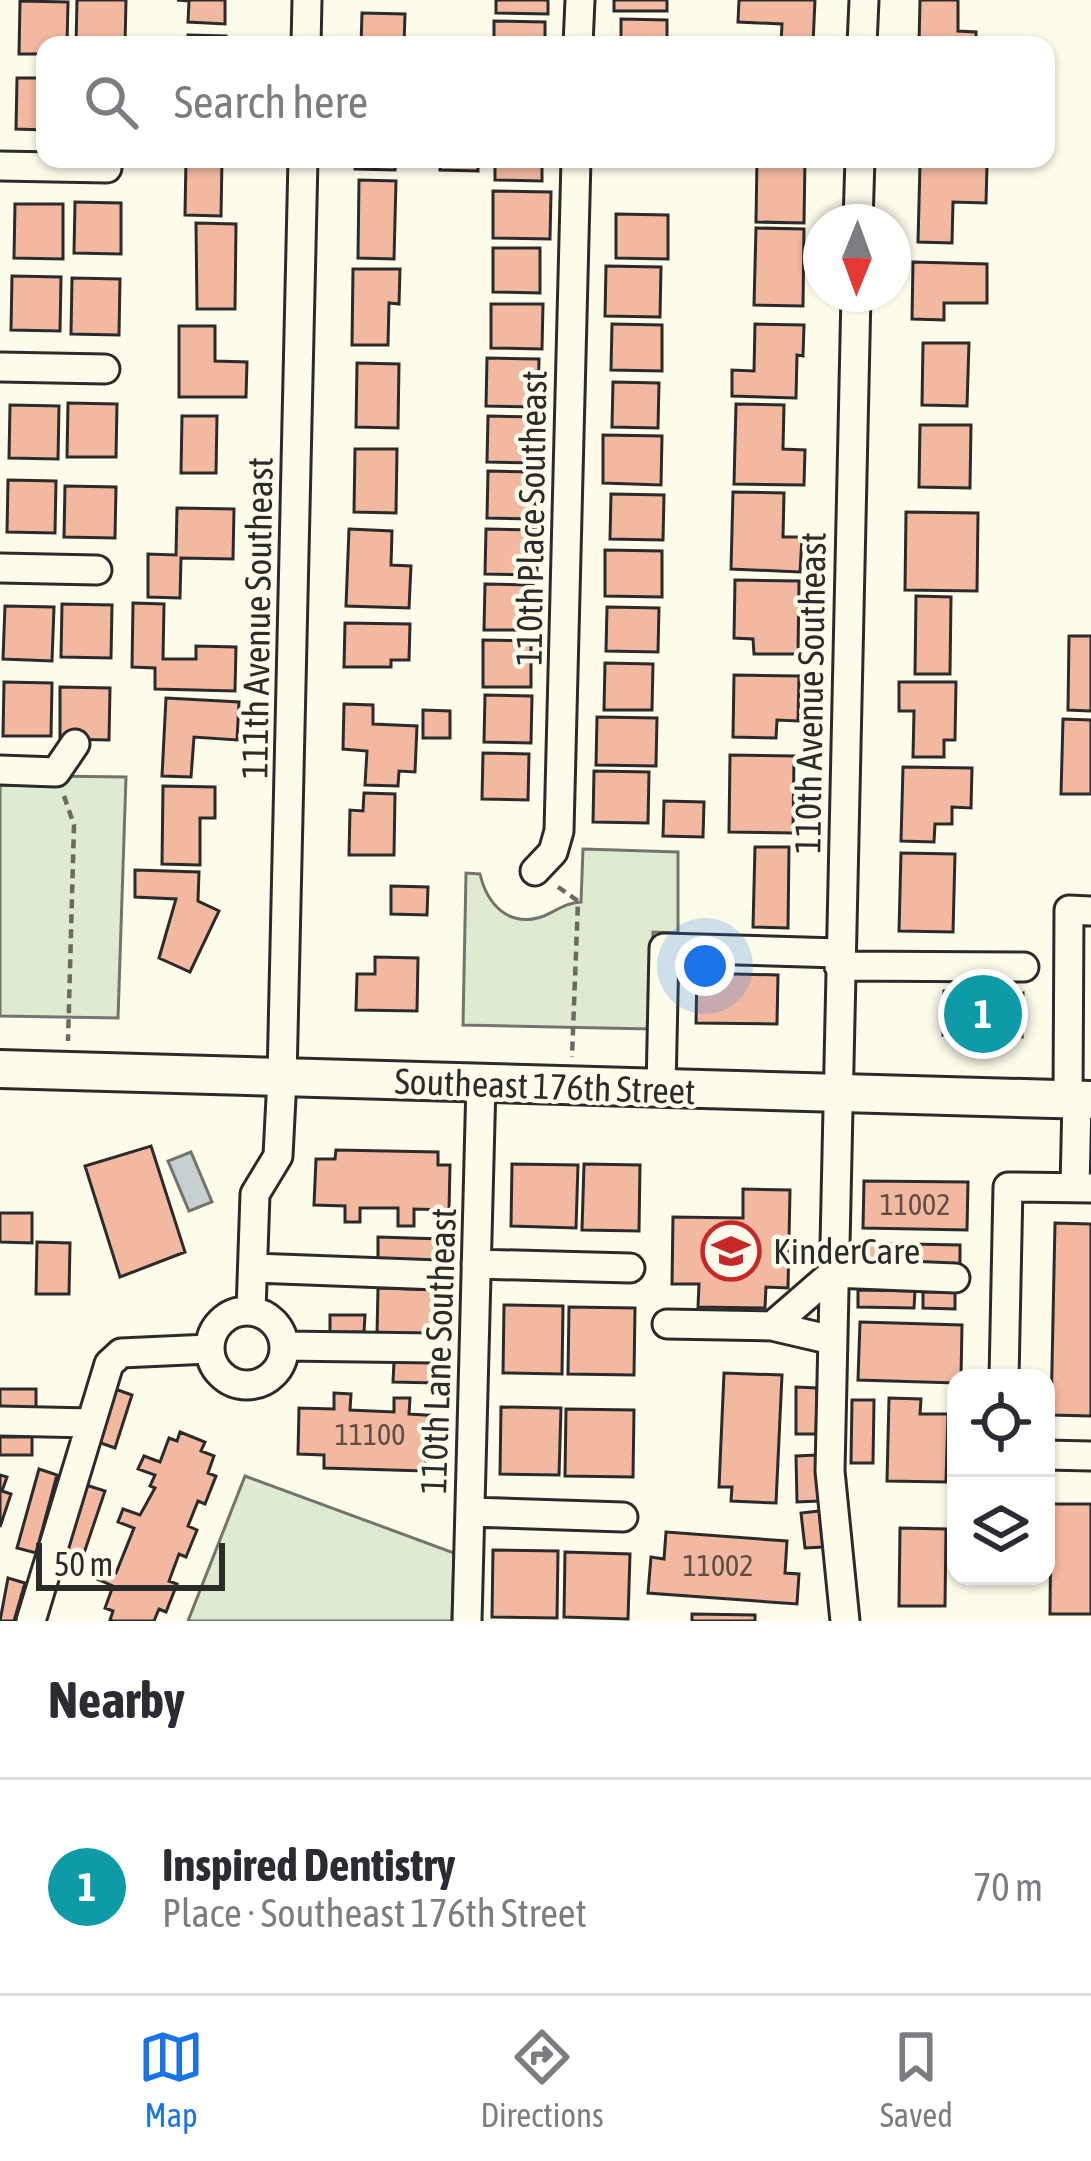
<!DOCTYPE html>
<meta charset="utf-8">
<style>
body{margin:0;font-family:"Asap Condensed",sans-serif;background:#f7f7f7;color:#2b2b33}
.controls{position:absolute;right:36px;bottom:36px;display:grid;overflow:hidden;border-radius:24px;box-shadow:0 3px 9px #0004}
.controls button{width:108px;height:108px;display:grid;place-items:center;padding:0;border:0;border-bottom:3px solid #e1e1e2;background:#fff;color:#2b2b33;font:60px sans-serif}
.compass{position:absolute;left:803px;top:204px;width:108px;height:108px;border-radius:50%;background:#fff;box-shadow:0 3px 9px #0004;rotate:181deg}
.scale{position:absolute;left:36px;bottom:30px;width:189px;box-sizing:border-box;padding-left:12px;border:6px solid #2b2b2b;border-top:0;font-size:33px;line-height:42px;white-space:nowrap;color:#2b2b2b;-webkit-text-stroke:9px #fdfbea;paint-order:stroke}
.you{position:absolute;left:705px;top:966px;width:42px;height:42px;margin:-30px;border:9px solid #fff;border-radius:50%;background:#1a73e8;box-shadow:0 0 0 18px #1a73e833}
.badge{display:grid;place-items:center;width:78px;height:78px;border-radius:50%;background:#1a73e8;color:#fff;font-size:39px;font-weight:700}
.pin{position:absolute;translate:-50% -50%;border:6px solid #fff;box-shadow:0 3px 12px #0006}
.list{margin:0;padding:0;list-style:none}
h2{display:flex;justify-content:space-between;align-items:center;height:156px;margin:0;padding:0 48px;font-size:51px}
h2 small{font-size:39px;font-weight:400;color:#7c7c81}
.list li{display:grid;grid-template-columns:78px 1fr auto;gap:36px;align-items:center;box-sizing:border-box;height:216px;padding:0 48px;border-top:3px solid #e1e1e2}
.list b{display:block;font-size:45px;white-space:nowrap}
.list p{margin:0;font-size:39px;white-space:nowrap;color:#7c7c81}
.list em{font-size:39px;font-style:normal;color:#7c7c81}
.icon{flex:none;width:66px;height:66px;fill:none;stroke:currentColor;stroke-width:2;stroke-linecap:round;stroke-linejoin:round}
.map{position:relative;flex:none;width:1091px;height:1621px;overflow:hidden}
.search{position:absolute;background:#fff;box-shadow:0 3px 9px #0004;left:36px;right:36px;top:36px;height:132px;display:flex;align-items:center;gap:30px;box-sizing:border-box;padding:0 42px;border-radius:24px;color:#7c7c81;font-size:45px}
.sheet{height:372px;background:#fff}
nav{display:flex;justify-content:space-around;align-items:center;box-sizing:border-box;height:168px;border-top:3px solid #e1e1e2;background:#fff;font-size:33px;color:#7c7c81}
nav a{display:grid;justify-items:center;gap:6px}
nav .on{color:#1a73e8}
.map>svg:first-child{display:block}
.green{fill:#deebd1;stroke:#74746e;stroke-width:3}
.water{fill:#c7d0d0;stroke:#74746e;stroke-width:3}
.building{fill:#f2b8a0;stroke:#2b2b2b;stroke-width:3}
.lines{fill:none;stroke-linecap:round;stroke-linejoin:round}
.minor-casing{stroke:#2b2b2b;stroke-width:33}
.major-casing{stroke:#2b2b2b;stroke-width:42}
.path{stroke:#6a6964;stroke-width:4.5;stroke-dasharray:9 6;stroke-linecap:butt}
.minor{stroke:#fdfbea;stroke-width:27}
.major{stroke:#fdfbea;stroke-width:36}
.labels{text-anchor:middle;stroke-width:9;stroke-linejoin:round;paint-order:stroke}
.number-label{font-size:30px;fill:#5d4e48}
.street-label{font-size:36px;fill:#2b2b2b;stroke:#fdfbea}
.poi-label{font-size:36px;fill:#2b2b2b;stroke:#fdfbea;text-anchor:start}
</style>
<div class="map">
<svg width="1091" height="1621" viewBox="0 0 1091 1621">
<rect width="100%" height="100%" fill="#fdfbea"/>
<path class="green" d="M51,776L126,777L118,1018L0,1016V785L49,786Z
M583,849L678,852V933L653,932L650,1029L463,1025L466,873L480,874C487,904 509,929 544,916C558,910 565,903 581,902Z
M245,1476L454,1553L452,1621H188Z"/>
<path class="water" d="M191,1152L212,1202L189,1211L168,1161Z"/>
<path class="building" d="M77,0H126L125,45H76Z
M177,0H225V24L188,22L189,1Z
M496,0H548V14L496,13Z
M614,0H667V11H614Z
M739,0H815L813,44L781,43L782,24L738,22Z
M920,0H958V31L976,32V45H919Z
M20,1L68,2L67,45H45V54H19Z
M362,13L405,14L404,45H361Z
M621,19L667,20V45H621Z
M494,21L545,22V45H494Z
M188,35L226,36V45H188Z
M17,78H45V130L16,129Z
M186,159H222L221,216L185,215Z
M355,159H396L395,170L355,169Z
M441,159H478V171L440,170Z
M495,159H542V181L495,180Z
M757,159H805L804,223L756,222Z
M920,165L987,166L986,203L953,202L952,243L918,242Z
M359,180L396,181L394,259L358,258Z
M493,191L551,192L550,239L493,238Z
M75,202L121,203V254L74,253Z
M15,204H63V259L14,258Z
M616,214L668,215V259L616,258Z
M196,223L236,224L235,309H197Z
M756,228L804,229L803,306L754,305Z
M493,248H540V293L493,292Z
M913,262L987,264V303H944V320L912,319Z
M606,266L661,267L660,317L605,316Z
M353,269H400L399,304L389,303L388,345H352Z
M12,276L61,277L60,331L11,330Z
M72,278L120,279L119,335L71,334Z
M491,304H543L542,349L491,348Z
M612,324L662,325V371L611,370Z
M755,324L804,325L803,356L797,355L796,398L732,396V370L754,371Z
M179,326H215V361L247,362L246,397H179Z
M923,343H969L967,406L922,405Z
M487,358L539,359L538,407L486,406Z
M357,363L399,364L398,428L356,427Z
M613,382L659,383L658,428L612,427Z
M68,403L117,404L116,457H67Z
M736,404L784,405L783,449L805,450L804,485L734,484Z
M10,405L59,406L58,459L9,458Z
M182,416H217L216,473H181Z
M488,416L538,417L537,463L487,462Z
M920,425H971L970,488L919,487Z
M603,435L662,436L661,485L603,483Z
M355,449H397L396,513L354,512Z
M488,471L536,472L535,519L487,518Z
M8,480L56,481L55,533L7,532Z
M65,486L116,487L115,538L64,537Z
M733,492L784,493L783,537H802L800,572L731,569Z
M611,494L664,495L663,540L610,539Z
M177,508L234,509L233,559L181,558L180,598L148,597V554L176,555Z
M906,512L978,513L977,591L905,590Z
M349,529L392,531L391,565L411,566L409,608L346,606Z
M486,529L537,530V575L485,574Z
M605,550L662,551V597L605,596Z
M735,580L799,581L798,654H754L753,639L734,638Z
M485,584L533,585L532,630H484Z
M916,596L951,597L950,674H915Z
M133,603L164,604L163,659H196V646L236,647L235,691L155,689V668L132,667Z
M62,604L112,605L111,658L61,657Z
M5,606L54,607L52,661L3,659Z
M607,607L659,608L658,652L606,651Z
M345,623L410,624L409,660H391V667H344Z
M1069,636H1091V711L1068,710Z
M483,640L531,641V687H483Z
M605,663L653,664L652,710H604Z
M734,675L799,676L798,721L777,720L776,738L733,737Z
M4,682L52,683L51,736H3Z
M899,682H956L955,740H944V757H913L914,711H899Z
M60,687L110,688L109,740L60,739Z
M485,695L532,696L531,743L484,742Z
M166,698L239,702L237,740L194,737L191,777L162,776Z
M344,704L373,705V724L417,726L415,772L399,771L398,786L365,785L367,751L343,749Z
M423,710L450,711V738H423Z
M597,717L657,718L656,766L596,765Z
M1063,719L1091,720V794H1061Z
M483,753L529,754L528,800L482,799Z
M730,755L794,756L793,833L729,832Z
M903,767L972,768L971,808L952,807V824H935L934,842L901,841Z
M594,771L649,772L648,823L593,822Z
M163,786L215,787V818H200V865L162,864Z
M364,793L395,794L394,855H349L350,810L363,811Z
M664,801L704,802L703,837L663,836Z
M755,847H789L788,928L753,927Z
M901,853L955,854L953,932L899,931Z
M135,870L199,872L198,901L219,911L190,972L159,958L176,899L135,897Z
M391,886L428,887L427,915L391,914Z
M375,957L418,958L417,1011L356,1010L357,974H375Z
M697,973L778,975L777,1024L696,1023Z
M944,991L1023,993L1022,1037L943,1035Z
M151,1146L185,1252L120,1277L85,1166Z
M336,1150L438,1152V1165H450L449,1210L414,1209V1226H398V1208H360V1222H345V1206L314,1205L316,1159H335Z
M512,1164L578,1165L576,1228L511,1226Z
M584,1164L640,1165L639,1231L582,1230Z
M864,1181L968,1182L967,1230L863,1228Z
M743,1189L790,1190L788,1288L766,1287L765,1308L698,1307L699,1284H672L673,1217L743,1218Z
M0,1213H32V1243L0,1242Z
M1055,1223L1091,1224V1416L1051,1415Z
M378,1237L442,1239L441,1264L378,1263Z
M37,1242L70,1243L69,1294H36Z
M857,1243L960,1245V1265L856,1263Z
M378,1288L440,1290L439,1336L377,1335Z
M858,1290L915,1291L914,1308L858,1307Z
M923,1292H955V1309L923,1308Z
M504,1305L563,1306L562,1374L503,1373Z
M569,1307L635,1308L634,1375L568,1374Z
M330,1315H365L364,1332H330Z
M860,1322L962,1325L961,1378H956V1383L858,1380Z
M394,1362H436V1383L393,1382Z
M724,1373L782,1375L776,1503L731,1501L732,1487H719Z
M796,1387L817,1388L816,1434H796Z
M0,1389H36V1409L0,1408Z
M115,1389L132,1395L115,1448L98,1442Z
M334,1393L351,1394L350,1410L394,1412V1398H410L409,1414L442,1416L441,1459L426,1458L425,1471L324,1468V1455L298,1454L299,1408L334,1409Z
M889,1398L921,1399L920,1414H948L946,1482L887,1481Z
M852,1400H874L873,1463H851Z
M501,1407L561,1408L559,1475L500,1474Z
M566,1409L634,1410L633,1477L565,1476Z
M180,1432L205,1442L201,1451L214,1456L208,1473L216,1476L205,1504L198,1501L188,1526L197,1530L186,1557L179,1554L169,1581L177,1584L166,1612L159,1609L154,1621H113L110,1620L113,1611L105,1608L113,1586L97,1579L102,1567L116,1573L134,1528L118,1522L123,1509L140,1515L155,1488L150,1486L155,1475L138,1469L144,1456L160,1462L169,1438L177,1441Z
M0,1437H32V1455H0Z
M817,1455L819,1501L797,1502L796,1456Z
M39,1469L57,1475L36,1553L17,1548Z
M0,1475L7,1477L2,1491L11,1494L0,1527Z
M86,1485L105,1491L79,1568L61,1562Z
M1051,1504H1091V1614H1050Z
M819,1511L823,1547L805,1548L801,1513Z
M900,1528L946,1529L945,1606H899Z
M666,1532L787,1541L785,1573L799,1574L797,1604L648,1593L651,1557L664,1559Z
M493,1550L558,1551L557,1618L492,1617Z
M565,1552L630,1554L628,1619L564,1617Z
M8,1578L25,1583L14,1621H0Z
M692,1614L755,1615V1621H692Z"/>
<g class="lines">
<defs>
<path id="minor" d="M306,45L307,0
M578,45L580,0
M862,45L864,0
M0,166L107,168
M858,222L860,159
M0,367L105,369
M0,568L97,570
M0,770L56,772L75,744
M535,871L553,852L559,831L576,159
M839,966L1024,967
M661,1089L664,948L839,953
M1068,1099L1069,910L1091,911
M1075,1188L1077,1099
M476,1264L630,1268
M253,1268L439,1275
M210 1348a37 37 0 1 1 74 0a37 37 0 1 1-74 0Z
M251,1311L255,1194L278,1156L282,1078L303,159
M667,1324L772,1326L832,1340
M772,1326L833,1273L955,1278
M284,1346L435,1348
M1004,1378L1008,1187L1091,1188
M0,1421L91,1423
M1046,1455L1091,1456
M470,1512L623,1517
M31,1621L109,1364L121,1353L209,1349
M467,1621L481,1083
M845,1621L830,1471L856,294"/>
<path id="major" d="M0,1069L1091,1100"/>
</defs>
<use href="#minor" class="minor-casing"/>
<use href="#major" class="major-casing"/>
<path class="path" d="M64,796L74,825L68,1041
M558,887L578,901L572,1057"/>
<use href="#minor" class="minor"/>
<use href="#major" class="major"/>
</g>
<defs>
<symbol id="school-ring" viewBox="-11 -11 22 22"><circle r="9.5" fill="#fdfbea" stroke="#c62828" stroke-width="1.5"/><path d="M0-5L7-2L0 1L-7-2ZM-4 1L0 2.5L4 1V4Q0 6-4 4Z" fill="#c62828"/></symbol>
</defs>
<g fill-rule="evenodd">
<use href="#school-ring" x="698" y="1218" width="66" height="66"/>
</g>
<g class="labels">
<g class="number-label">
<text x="915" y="1215">11002</text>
<text x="370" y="1445">11100</text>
<text x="718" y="1576">11002</text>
</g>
<g class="street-label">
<text transform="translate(531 518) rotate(-89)" y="13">110th Place Southeast</text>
<text transform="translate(257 618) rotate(-89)" y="13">111th Avenue Southeast</text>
<text transform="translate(810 693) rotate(-89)" y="13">110th Avenue Southeast</text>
<text transform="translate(545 1086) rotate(2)" y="13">Southeast 176th Street</text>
<text transform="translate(438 1351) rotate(-88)" y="13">110th Lane Southeast</text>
</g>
<g class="poi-label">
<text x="773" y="1264">KinderCare</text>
</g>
</g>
</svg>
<div class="controls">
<button><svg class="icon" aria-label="locate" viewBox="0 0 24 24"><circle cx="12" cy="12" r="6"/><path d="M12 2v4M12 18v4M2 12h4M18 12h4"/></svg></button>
<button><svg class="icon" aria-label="layers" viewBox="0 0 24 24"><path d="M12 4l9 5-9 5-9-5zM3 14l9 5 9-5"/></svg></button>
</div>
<svg class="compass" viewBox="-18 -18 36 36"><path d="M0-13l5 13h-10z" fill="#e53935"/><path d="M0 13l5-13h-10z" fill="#7c7c81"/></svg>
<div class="scale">50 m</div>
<div class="you"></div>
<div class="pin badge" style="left:983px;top:1014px;background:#0f9aa8">1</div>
<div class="search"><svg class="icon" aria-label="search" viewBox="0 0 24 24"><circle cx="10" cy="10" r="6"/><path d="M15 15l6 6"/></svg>Search here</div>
</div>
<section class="sheet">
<h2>Nearby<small></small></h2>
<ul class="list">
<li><span class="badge" style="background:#0f9aa8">1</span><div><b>Inspired Dentistry</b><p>Place · Southeast 176th Street</p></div><em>70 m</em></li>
</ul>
</section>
<nav>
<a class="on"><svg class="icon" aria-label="map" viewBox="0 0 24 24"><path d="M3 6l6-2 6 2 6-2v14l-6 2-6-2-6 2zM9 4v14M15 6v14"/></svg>Map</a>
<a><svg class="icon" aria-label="directions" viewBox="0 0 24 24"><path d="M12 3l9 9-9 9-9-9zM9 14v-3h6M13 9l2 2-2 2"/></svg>Directions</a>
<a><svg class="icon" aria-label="saved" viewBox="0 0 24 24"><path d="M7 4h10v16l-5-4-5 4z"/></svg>Saved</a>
</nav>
